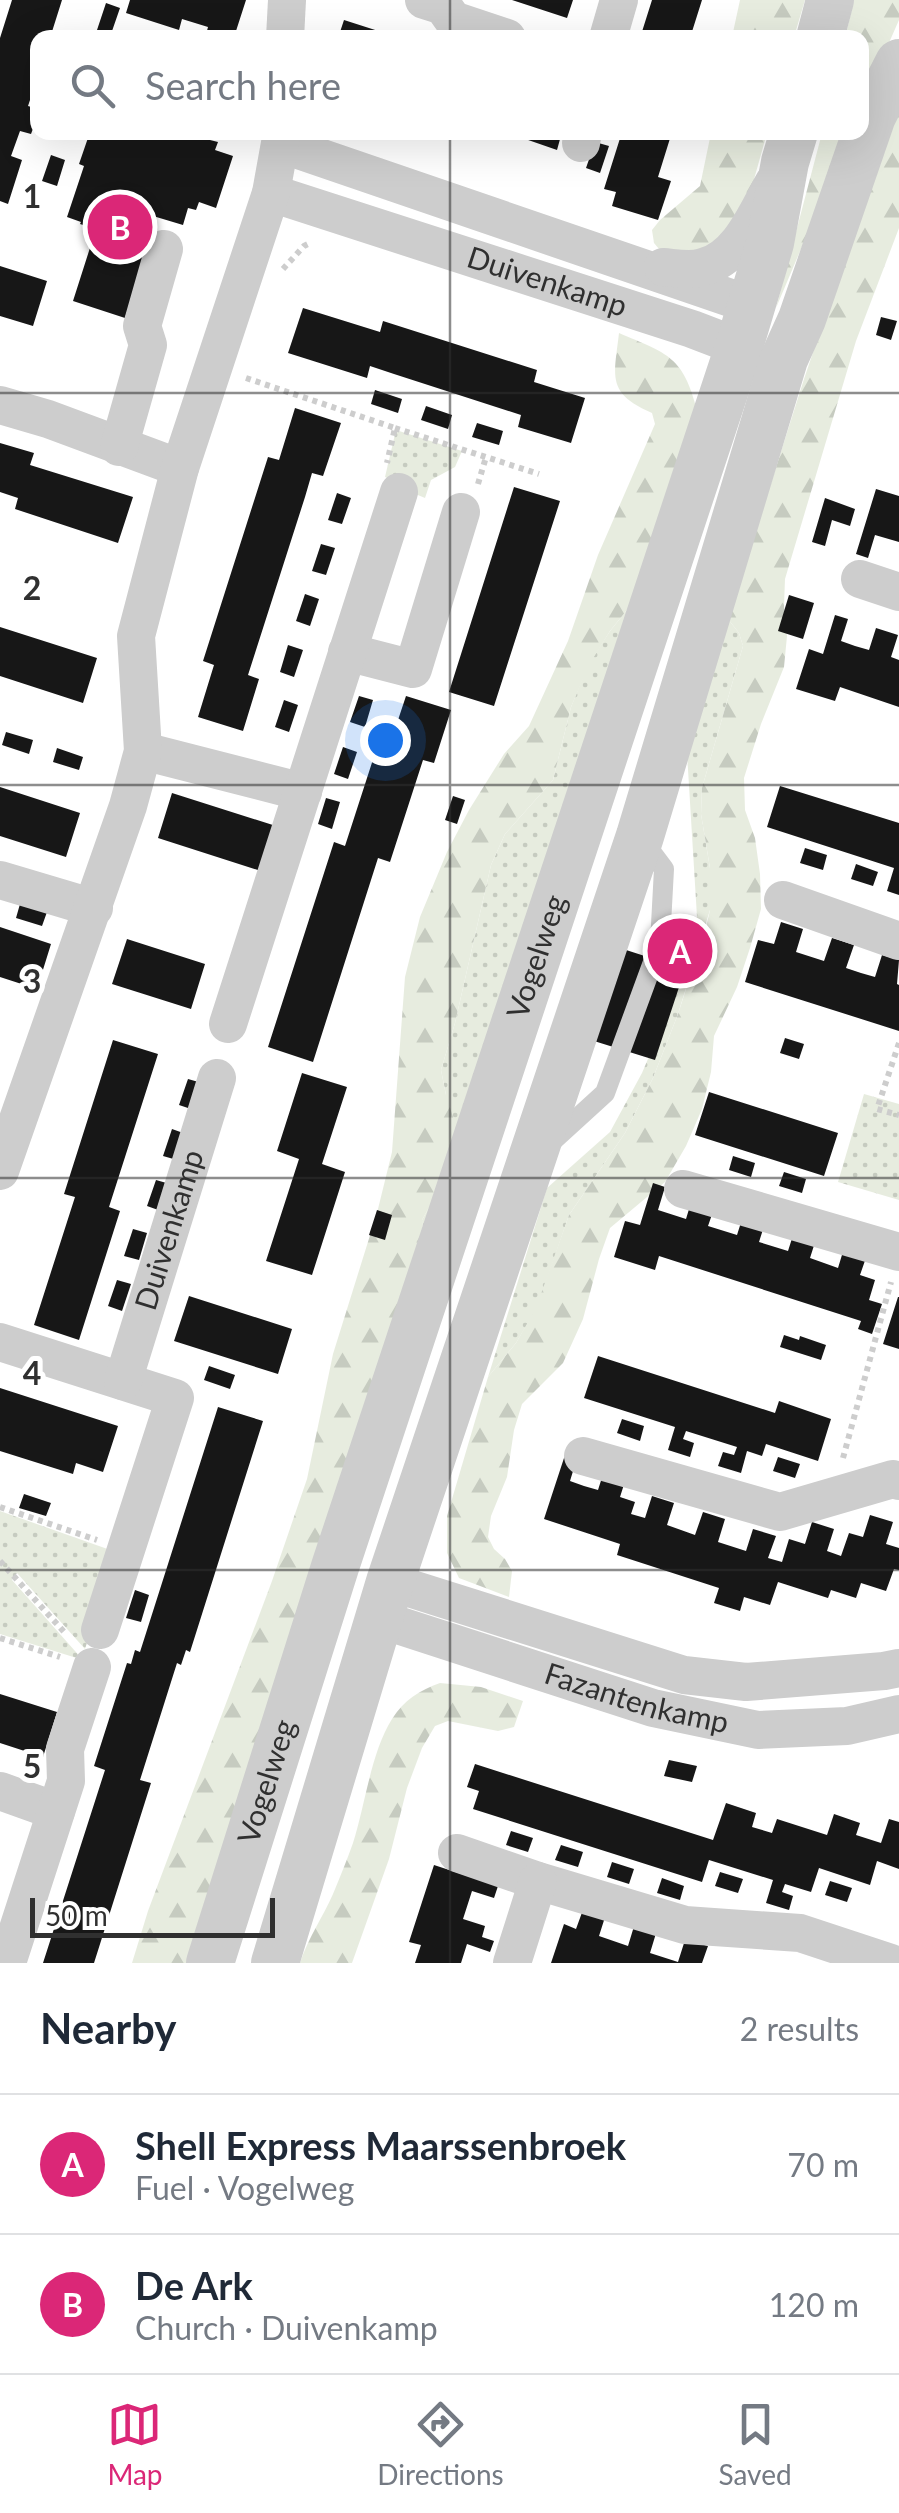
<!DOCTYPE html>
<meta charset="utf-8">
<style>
body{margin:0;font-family:Lato,sans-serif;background:#f2f2f3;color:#1f2937}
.scale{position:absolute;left:30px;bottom:25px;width:245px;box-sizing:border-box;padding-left:10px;border:5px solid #303030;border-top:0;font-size:28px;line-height:35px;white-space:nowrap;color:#303030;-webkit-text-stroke:8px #fff;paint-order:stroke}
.you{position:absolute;left:385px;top:740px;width:35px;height:35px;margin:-25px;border:8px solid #fff;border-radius:50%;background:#1a73e8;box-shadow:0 0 0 15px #1a73e833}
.badge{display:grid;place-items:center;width:65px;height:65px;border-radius:50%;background:#db2777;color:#fff;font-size:32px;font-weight:700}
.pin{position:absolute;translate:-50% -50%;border:5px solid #fff;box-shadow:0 2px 10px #0006}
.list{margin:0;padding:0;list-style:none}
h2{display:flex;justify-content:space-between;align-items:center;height:130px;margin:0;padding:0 40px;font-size:42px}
h2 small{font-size:32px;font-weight:400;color:#747a83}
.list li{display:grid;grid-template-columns:65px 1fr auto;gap:30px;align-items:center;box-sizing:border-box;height:140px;padding:0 40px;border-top:2px solid #e0e1e3}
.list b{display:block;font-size:38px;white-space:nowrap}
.list p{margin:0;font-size:32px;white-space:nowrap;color:#747a83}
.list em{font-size:32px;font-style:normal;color:#747a83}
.icon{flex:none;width:55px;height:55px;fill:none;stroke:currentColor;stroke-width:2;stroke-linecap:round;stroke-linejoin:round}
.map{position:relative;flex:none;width:899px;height:1963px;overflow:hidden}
.search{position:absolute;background:#fff;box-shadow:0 10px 40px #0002;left:30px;right:30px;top:30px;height:110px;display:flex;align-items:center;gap:25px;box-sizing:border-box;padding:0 35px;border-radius:20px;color:#747a83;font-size:38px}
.sheet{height:410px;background:#fff}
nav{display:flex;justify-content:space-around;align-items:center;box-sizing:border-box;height:140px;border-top:2px solid #e0e1e3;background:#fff;font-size:28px;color:#747a83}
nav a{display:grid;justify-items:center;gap:5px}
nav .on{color:#db2777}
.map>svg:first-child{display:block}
.green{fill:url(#green-dots)}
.forest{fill:url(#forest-firs)}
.building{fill:#171717}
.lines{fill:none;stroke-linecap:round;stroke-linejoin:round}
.path{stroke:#cdcdcd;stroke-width:6;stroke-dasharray:5 5;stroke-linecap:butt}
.service{stroke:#cdcdcd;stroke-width:20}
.minor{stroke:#cdcdcd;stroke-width:38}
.tertiary{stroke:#cdcdcd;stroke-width:48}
.grid{fill:none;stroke:#303030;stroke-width:2.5;stroke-opacity:0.55}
.labels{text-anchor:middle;stroke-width:10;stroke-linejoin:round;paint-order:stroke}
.street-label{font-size:30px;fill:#303030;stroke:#fff}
.grid-label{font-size:32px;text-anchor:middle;font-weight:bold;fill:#303030;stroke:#fff;stroke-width:10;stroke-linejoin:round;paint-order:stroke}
</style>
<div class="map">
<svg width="899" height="1963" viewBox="0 0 899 1963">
<defs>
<pattern id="green-dots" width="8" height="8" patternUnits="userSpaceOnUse" patternTransform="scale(2.5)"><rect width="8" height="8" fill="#e7ecdf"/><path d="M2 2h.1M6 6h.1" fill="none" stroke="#c6cbc0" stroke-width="1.8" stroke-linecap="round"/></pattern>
<pattern id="forest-firs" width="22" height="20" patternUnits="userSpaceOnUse" patternTransform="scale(2.5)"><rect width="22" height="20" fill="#e7ecdf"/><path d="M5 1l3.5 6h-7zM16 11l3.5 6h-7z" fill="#c6cbc0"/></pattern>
</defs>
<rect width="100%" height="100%" fill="#fff"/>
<path class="green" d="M396,430L462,451L455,467L431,480L425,498L401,488L402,484L385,477Z
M635,600L423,1251L422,1220L441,1186L446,1095L441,1070L455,1023L491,865L505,834L553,780L571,707L588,665L610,631Z
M728,619L739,633L743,646L702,788L701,814L710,868V910L678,1014L653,1078L625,1133L569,1215L537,1308L516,1343L488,1377L547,1188L610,1132L642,1073L662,1026L697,917L687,753Z
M864,1094L899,1104V1200L838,1182Z
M0,1511L116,1552L85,1649L17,1573L12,1580L83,1660L0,1634Z"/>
<path class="forest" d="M740,0H805L794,37H732Z
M854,0H899V20L862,104V38H845Z
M899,112V228L856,341L785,579L784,606L787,636L784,667L761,724L744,778L745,810L755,838L760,874L761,909L750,948L737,987L714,1036L711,1072L702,1109L686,1146L665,1182L610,1228L599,1259L583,1319L563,1363L522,1404L514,1430L507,1477L491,1516L488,1537L494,1549L505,1559L512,1571L509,1597L459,1578L447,1553V1516L488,1377L516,1343L536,1308L569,1215L625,1133L653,1078L678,1014L706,927L710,910V868L701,814L702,788L743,646L739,633L728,619L804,379L877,164Z
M711,133H767L751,190L712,255L669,261L654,243L652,230L660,220L700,186Z
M822,133H850L776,308Z
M619,333C668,354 683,356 697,410L635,600L610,631L589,665L571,707L553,780L505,834L491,865L455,1023L441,1070L446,1095L458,1133L441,1186L422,1220L423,1251L202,1963H132L148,1911L272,1581L307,1479L333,1354L377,1213L392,1152L405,977L420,917L447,852L469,810L504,754L529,726L568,641L598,555L655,424L652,413C606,393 614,377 619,333Z
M440,1683L481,1687L523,1701L514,1727L498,1731L448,1721L435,1726L422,1748L407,1788L389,1859L352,1963H300C308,1938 323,1917 333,1894C340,1877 347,1860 353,1843C365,1806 371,1752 392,1719C404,1700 420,1690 440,1683Z"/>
<path class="building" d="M12,0H62L50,38H38V76L28,106L38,109V115L31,134L20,131L11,156L22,160L8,204L0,201V38Z
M130,0H246L236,31L253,38H205L208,27L182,19L179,30L126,13Z
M512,0H573L567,18Z
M652,0H702L690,38H640Z
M106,3L120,8L111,34L97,30Z
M344,20L397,37L396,38H338Z
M90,132H212L210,140L218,142L215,150L233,156L216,208L199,202L196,210L188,208L183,225L153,216L148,231L152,233L125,318L73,301L96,229L80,224L81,222L67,217L84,166L79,164Z
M505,132H562L557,150Z
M622,132H672L658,177L671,181L658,220L612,206L616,192L604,189Z
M595,142L609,146L600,173L586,168Z
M51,155L65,160L57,186L42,181Z
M0,266L47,281L33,326L0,316Z
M303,308L380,332L383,321L537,370L534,382L585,398L571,443L518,427L521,415L394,374L370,366L367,378L288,353Z
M881,317L897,321L891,340L876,335Z
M375,390L402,399L398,413L371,404Z
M426,406L452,415L448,429L421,420Z
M295,408L341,423L323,476L312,473L305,497L248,675L259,679L243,731L198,717L214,665L203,661L268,457L279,460Z
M477,423L503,431L499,445L472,437Z
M0,443L34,453L30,465L133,497L118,543L15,509L18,498L0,492Z
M514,487L560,501L494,706L449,692Z
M876,489L899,496V542L875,535L868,558L856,554Z
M337,493L351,498L342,524L328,520Z
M825,498L855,509L850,526L832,520L825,546L812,542Z
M321,544L335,548L326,575L312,571Z
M305,594L319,599L310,626L296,621Z
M789,595L814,603L803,639L778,631Z
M835,615L848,619L841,641L855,646L869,650L876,628L898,635L891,657L899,660V707L840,687L835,701L796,689L809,649L823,654Z
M0,627L97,658L83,703L0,676Z
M288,645L303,650L294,677L280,672Z
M359,696L373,700L365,727L350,722Z
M406,696L451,710L434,763L423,760L390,862L378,858L313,1062L268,1047L334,842L345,846L378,744L389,747Z
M284,700L298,705L289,732L275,727Z
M6,732L33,740L29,754L2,745Z
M343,747L357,752L348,779L334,774Z
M57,748L83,757L79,770L53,762Z
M780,786L899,823V895L887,891L894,868L767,827Z
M0,787L80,813L66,857L0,836Z
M172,793L276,826L261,871L158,838Z
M453,796L465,800L457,824L445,820Z
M326,798L340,802L332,829L318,824Z
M805,848L827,855L823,870L800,863Z
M856,864L878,872L873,886L851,879Z
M20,904L47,912L42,926L16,918Z
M781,922L803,929L796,952L824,961L832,938L854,945L846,968L861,973L875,977L882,955L899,960L897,984L899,985V1031L745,982L758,940L774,944Z
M0,927L51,944L37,989L0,977Z
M127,939L205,964L191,1009L112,984Z
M623,949L685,969L655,1060L594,1041Z
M785,1038L804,1044L799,1059L780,1053Z
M113,1040L158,1054L109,1207L120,1211L79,1340L34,1325L75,1197L64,1194Z
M302,1073L347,1087L322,1164L345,1172L312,1275L266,1261L299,1159L277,1151Z
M188,1079L202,1083L194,1110L179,1105Z
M709,1092L838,1133L824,1176L695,1135Z
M172,1129L186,1134L177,1160L163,1156Z
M733,1156L755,1163L751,1177L729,1170Z
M784,1172L806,1179L802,1193L779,1186Z
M156,1180L170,1184L161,1211L147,1206Z
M653,1183L665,1187L658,1210L686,1219L693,1196L716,1203L708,1226L737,1235L744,1213L766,1220L759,1242L788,1251L795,1229L817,1236L810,1258L838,1268L845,1245L868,1252L860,1275L875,1280L869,1300L882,1304L872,1334L858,1329L861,1321L659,1256L655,1270L614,1257L625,1221L640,1225Z
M377,1210L392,1215L385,1240L369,1235Z
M133,1229L147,1233L139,1260L124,1256Z
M117,1280L131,1284L122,1311L108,1306Z
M189,1296L292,1329L278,1374L174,1341Z
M898,1297H899V1349L883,1344Z
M784,1335L799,1340L800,1336L826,1345L821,1360L780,1347Z
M598,1356L775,1413L779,1401L831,1419L818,1461L766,1444L762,1456L747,1451L741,1473L718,1466L723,1452L734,1455L737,1447L686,1431L683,1439L694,1443L690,1457L668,1450L675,1427L584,1398Z
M209,1366L235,1375L230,1389L204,1380Z
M0,1388L118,1426L103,1472L76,1463L73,1474L0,1451Z
M218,1407L263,1421L190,1652L186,1650L181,1665L177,1663L140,1780L151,1783L94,1963H43L105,1770L94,1766L127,1663L131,1664L135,1650L140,1652Z
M622,1419L644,1426L640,1441L617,1433Z
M565,1455L577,1458L570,1481L584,1486L598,1490L605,1468L627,1475L620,1497L635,1502L631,1514L645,1518L652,1496L674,1503L667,1525L695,1535L703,1512L725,1519L718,1542L746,1551L753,1529L776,1536L768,1558L782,1562L789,1539L805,1544L812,1522L834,1529L827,1551L841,1556L849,1533L863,1537L870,1515L893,1522L886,1544L899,1548V1570L894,1569L886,1591L861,1583L856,1598L831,1590L828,1598L778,1582L770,1605L744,1597L740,1611L714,1603L719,1588L617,1555L620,1544L544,1519Z
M778,1457L800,1464L795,1478L773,1471Z
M24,1494L51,1503L46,1516L19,1508Z
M135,1590L149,1595L141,1622L126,1618Z
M0,1694L57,1712L43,1757L0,1743Z
M669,1760L697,1766L692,1782L664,1776Z
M475,1764L713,1840L726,1803L756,1813L752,1827L772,1833L777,1819L827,1835L834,1814L860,1823L856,1835L881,1843L889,1819L899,1822V1869L877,1861L870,1885L819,1868L811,1892L785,1884L782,1892L793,1896L789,1910L766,1903L773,1880L760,1876L709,1860L702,1882L473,1809L479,1791L467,1787Z
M511,1831L533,1838L528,1852L506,1845Z
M561,1845L583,1852L578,1867L555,1860Z
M612,1862L634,1869L629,1884L607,1877Z
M434,1865L498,1886L494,1898L472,1891L463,1919L485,1926L482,1937L494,1941L490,1952L467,1944L461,1963H415L421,1945L409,1942Z
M720,1872L743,1879L738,1893L715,1886Z
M662,1878L684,1886L680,1900L657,1893Z
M830,1881L852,1888L847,1902L825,1895Z
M584,1907L606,1914L599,1936L628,1946L635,1923L657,1930L650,1953L678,1962L685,1940L708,1946L702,1963H551L564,1924L576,1929Z"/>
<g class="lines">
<path class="path" d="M283,269L304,246L310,243
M246,378L395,428L387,463
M395,428L539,474
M478,484L486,457
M899,1043L877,1109L899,1115
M843,1458L891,1282
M0,1507L97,1540
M0,1561L65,1633
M0,1638L60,1657"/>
<path class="service" d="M548,1145L605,1093L660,943L664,869L643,841"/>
<g class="minor">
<path d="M424,0L443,6L453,20L507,38"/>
<path d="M285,38L287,0"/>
<path d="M608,38L619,0"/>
<path d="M581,143L583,132"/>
<path d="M281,144L751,305"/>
<path id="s1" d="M271,193L692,329L739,347"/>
<path d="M663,267C676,268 691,271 703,267C740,258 757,211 774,182"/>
<path d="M0,405L48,419L180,468"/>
<path d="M119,447L148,345L142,326L164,249"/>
<path d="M860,579L899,592"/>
<path d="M347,652L413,669L461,512"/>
<path d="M143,751L303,792"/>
<path d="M0,880L94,908"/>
<path d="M783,900L899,941"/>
<path d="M228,1024L399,492"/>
<path d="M0,1171L128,806L143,751L136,636L180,468L271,193L282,132"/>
<path d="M683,1189L899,1252"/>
<path d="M0,1342L175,1398L100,1630"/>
<path id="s2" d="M123,1381L217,1078"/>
<path d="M583,1456L780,1512L893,1479L899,1481"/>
<path d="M390,1582L684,1675L746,1682L884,1671L899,1668"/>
<path id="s3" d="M379,1619L653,1708L758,1730L847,1726L899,1714"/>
<path d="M0,1791L56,1811"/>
<path d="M457,1853L538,1881L685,1925L800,1933L891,1963"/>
<path d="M7,1963L66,1781L65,1749L92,1667"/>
<path d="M512,1963L538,1881"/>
</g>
<g class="tertiary">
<path d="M820,38L830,0"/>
<path id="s4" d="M210,1963L335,1567L739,347L770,243L785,162L794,132"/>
<path d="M275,1963L390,1582L640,836L784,359L802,319L872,116L899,63"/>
</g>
</g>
<path class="grid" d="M450,0V38M450,132V1963M0,393H899M0,785H899M0,1178H899M0,1570H899"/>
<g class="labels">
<g class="street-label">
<text dy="10" stroke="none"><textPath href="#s1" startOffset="290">Duivenkamp</textPath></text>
<text dy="10" stroke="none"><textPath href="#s4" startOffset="1058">Vogelweg</textPath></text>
<text dy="10" stroke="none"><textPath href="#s2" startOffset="158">Duivenkamp</textPath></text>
<text dy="10" stroke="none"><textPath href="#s3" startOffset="270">Fazantenkamp</textPath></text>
<text dy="10" stroke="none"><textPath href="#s4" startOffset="190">Vogelweg</textPath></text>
</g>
</g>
<g class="grid-label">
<text x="32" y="208">1</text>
<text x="32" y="600">2</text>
<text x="32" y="993">3</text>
<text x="32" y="1385">4</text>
<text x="32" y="1778">5</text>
</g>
</svg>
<div class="scale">50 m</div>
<div class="you"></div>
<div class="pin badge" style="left:680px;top:951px">A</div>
<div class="pin badge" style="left:120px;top:227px">B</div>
<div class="search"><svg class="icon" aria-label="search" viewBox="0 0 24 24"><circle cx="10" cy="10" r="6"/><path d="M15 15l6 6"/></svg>Search here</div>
</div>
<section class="sheet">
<h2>Nearby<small>2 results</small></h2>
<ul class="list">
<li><span class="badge">A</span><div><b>Shell Express Maarssenbroek</b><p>Fuel · Vogelweg</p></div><em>70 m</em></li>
<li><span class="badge">B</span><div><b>De Ark</b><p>Church · Duivenkamp</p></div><em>120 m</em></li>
</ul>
</section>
<nav>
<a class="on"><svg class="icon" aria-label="map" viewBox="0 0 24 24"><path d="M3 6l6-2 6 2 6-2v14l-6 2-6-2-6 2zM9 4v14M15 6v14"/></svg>Map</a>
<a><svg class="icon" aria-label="directions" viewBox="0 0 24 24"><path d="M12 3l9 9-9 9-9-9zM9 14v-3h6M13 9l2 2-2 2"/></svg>Directions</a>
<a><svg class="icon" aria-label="saved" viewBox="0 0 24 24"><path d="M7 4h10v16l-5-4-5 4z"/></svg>Saved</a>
</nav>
